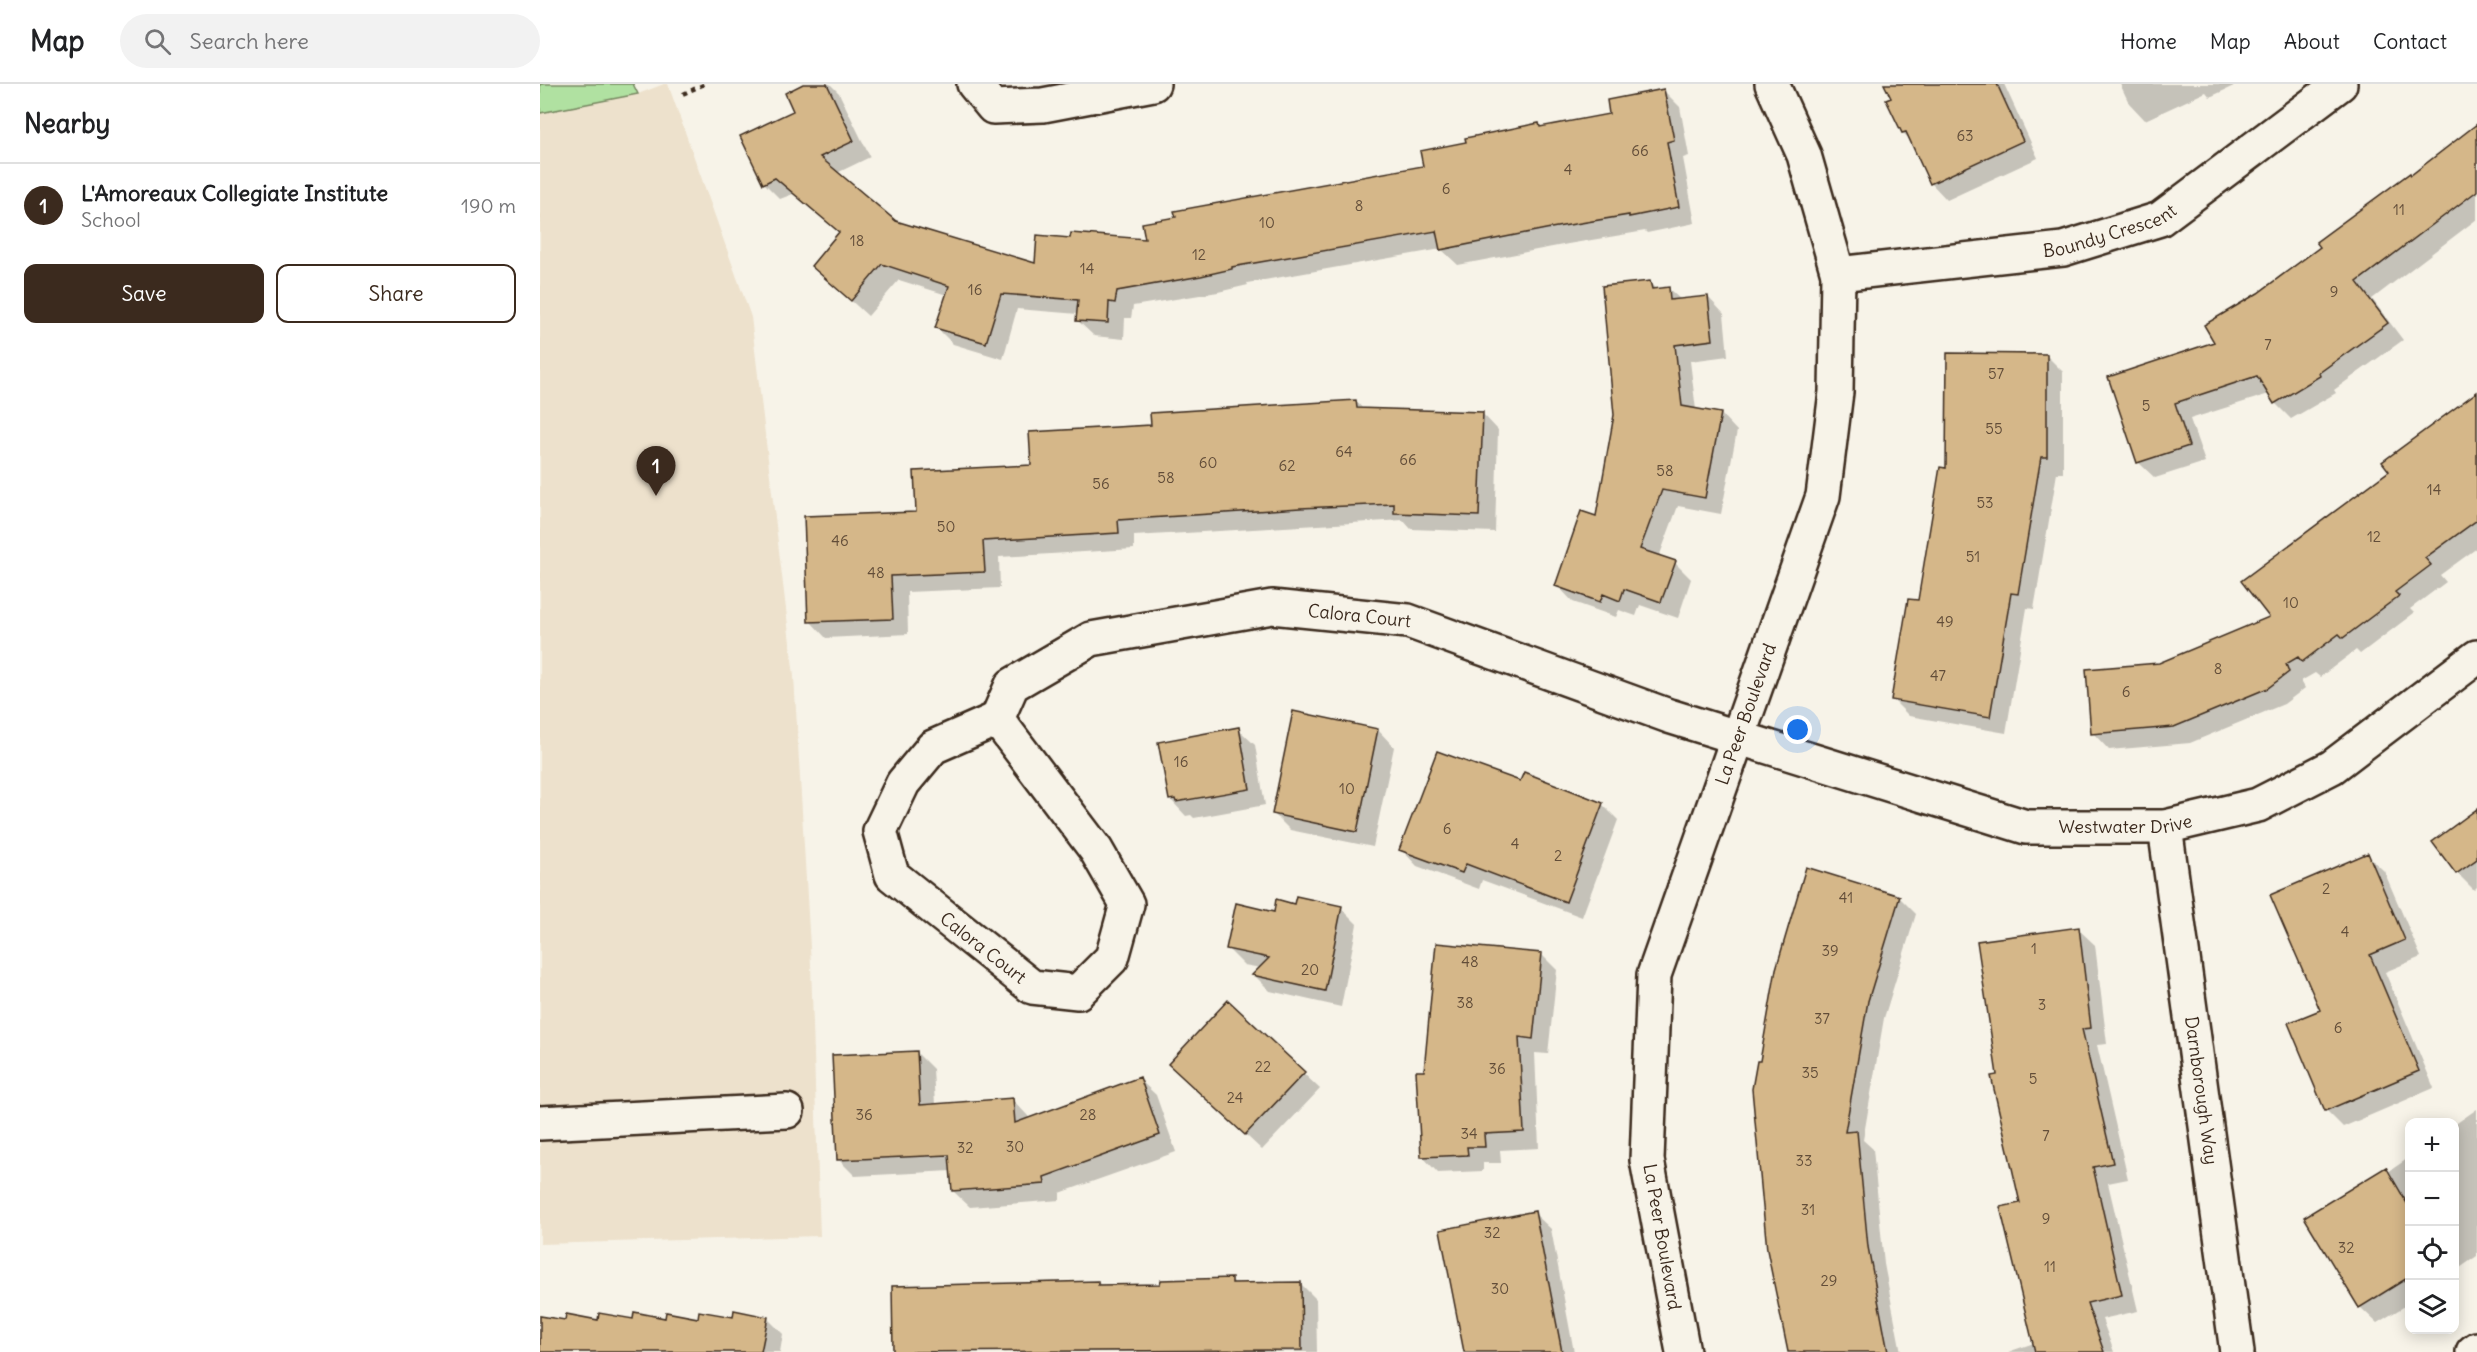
<!DOCTYPE html>
<meta charset="utf-8">
<style>
body{margin:0;font-family:Delius,sans-serif;background:#f2f2f2;color:#202124}
.controls{position:absolute;right:18px;bottom:18px;display:grid;overflow:hidden;border-radius:12px;box-shadow:0 3px 15px #0003}
.controls button{width:54px;height:54px;display:grid;place-items:center;padding:0;border:0;border-bottom:2px solid #e0e0e0;background:#fff;color:#202124;font:30px sans-serif}
.you{position:absolute;left:1258px;top:646px;width:21px;height:21px;margin:-15px;border:4px solid #fff;border-radius:50%;background:#1a73e8;box-shadow:0 0 0 9px #1a73e833}
.badge{display:grid;place-items:center;width:39px;height:39px;border-radius:50%;background:#3b2a1e;color:#fff;font-size:20px;font-weight:700}
.pin{position:absolute;translate:-50% -50px;filter:drop-shadow(0 2px 3px #0008)}
.pin::after{content:'';position:absolute;top:32px;width:21px;height:18px;background:inherit;clip-path:polygon(0 0,100% 0,50% 100%)}
.list{margin:0;padding:0;list-style:none}
h2{display:flex;justify-content:space-between;align-items:center;height:78px;margin:0;padding:0 24px;font-size:26px}
h2 small{font-size:20px;font-weight:400;color:#757577}
.list li{display:grid;grid-template-columns:39px 1fr auto;gap:18px;align-items:center;box-sizing:border-box;height:84px;padding:0 24px;border-top:2px solid #e0e0e0}
.list b{display:block;font-size:22px;white-space:nowrap}
.list p{margin:0;font-size:20px;white-space:nowrap;color:#757577}
.list em{font-size:20px;font-style:normal;color:#757577}
.actions{display:flex;gap:12px;padding:18px 24px}
.actions a{flex:1;padding:14px 0;border:2px solid #3b2a1e;border-radius:12px;text-align:center;font-size:21px;color:#3b2a1e}
.actions .main{background:#3b2a1e;color:#fff}
.icon{flex:none;width:33px;height:33px;fill:none;stroke:currentColor;stroke-width:2;stroke-linecap:round;stroke-linejoin:round}
.map{position:relative;flex:none;width:1937px;height:1268px;overflow:hidden}
header{display:flex;align-items:center;gap:36px;box-sizing:border-box;height:84px;padding:0 30px;background:#fff;border-bottom:2px solid #e0e0e0}
header strong{font-size:28px}
nav{display:flex;gap:33px;margin-inline-start:auto;font-size:21px}
.search{width:420px;height:54px;background:#f2f2f2;display:flex;align-items:center;gap:15px;box-sizing:border-box;padding:0 21px;border-radius:33px;color:#757577;font-size:22px}
main{display:flex}
aside{flex:1;background:#fff}
.map>svg:first-child{display:block}
.built{fill:#ede1cc}
.green{fill:#b0e1a1;stroke:#768660;stroke-width:1.5}
.shadow{fill:#0003}
.building{fill:#d5b789;stroke:#3b2a1e;stroke-width:1.5}
.lines{fill:none;stroke-linecap:round;stroke-linejoin:round}
.minor-casing{stroke:#3b2a1e;stroke-width:38}
.path{stroke:#3b2a1e;stroke-width:4;stroke-dasharray:4.5 4.5;stroke-linecap:butt}
.minor{stroke:#f7f3e8;stroke-width:33}
.labels{text-anchor:middle;stroke-width:4.5;stroke-linejoin:round;paint-order:stroke}
.number-label{font-size:15px;fill:#624d39}
.street-label{font-size:18px;fill:#3b2a1e;stroke:#f7f3e8}
</style>
<header>
<strong>Map</strong>
<div class="search"><svg class="icon" aria-label="search" viewBox="0 0 24 24"><circle cx="10" cy="10" r="6"/><path d="M15 15l6 6"/></svg>Search here</div>
<nav><a>Home</a><a>Map</a><a>About</a><a>Contact</a></nav>
</header>
<main>
<aside>
<h2>Nearby<small></small></h2>
<ul class="list">
<li><span class="badge">1</span><div><b>L'Amoreaux Collegiate Institute</b><p>School</p></div><em>190 m</em></li>
</ul>
<div class="actions"><a class="main">Save</a><a>Share</a></div>
</aside>
<div class="map">
<svg width="1937" height="1268" viewBox="0 0 1937 1268">
<rect width="100%" height="100%" fill="#f7f3e8"/>
<filter id="ink" filterUnits="userSpaceOnUse"><feTurbulence type="fractalNoise" baseFrequency=".0167" numOctaves="2"/><feDisplacementMap in="SourceGraphic" scale="12" xChannelSelector="R" yChannelSelector="G"/><feConvolveMatrix kernelMatrix="1 2 1 2 8 2 1 2 1" color-interpolation-filters="sRGB"/></filter>
<g filter="url(#ink)">
<path class="built" d="M124,0H128L211,233L254,592L271,880L280,1152L0,1160V29L98,10Z"/>
<path class="green" d="M0,0H93L98,10L0,29Z"/>
<path class="shadow" d="M267,0H290L299,9L330,73L297,89L355,138L496,181L532,156H607L885,83L927,59L999,41L1002,44L1071,31L1124,7L1140,23L1149,72L1143,74L1155,139L1107,149L1105,147L1028,160L918,181L901,165L707,199L708,201L678,208L593,222L591,234H585L584,255L554,252L537,236L538,230L477,225L463,275L413,260L397,244L407,211L359,196L328,232L273,182L300,150L253,110L240,115L224,99Z
M1347,0H1464L1498,74L1407,116L1391,99L1372,57L1363,49Z
M1580,0H1698L1670,13L1666,8L1605,36L1589,19Z
M1937,43V135L1832,215L1863,256L1794,306L1796,309L1751,335L1735,319L1729,310L1650,335L1665,378L1615,394L1598,378L1570,294L1676,259L1719,210Z
M1110,199L1117,206L1129,205L1141,216L1168,213L1184,230L1188,272L1150,277L1156,326L1181,330L1197,347L1181,430L1138,422L1119,473L1135,479L1151,495L1138,534L1100,521L1096,532L1079,526L1076,533L1033,518L1017,501L1058,434Z
M1507,272L1523,288V389H1517L1494,525L1487,524L1466,649L1369,632L1353,616L1379,518L1407,386Z
M1937,309V464L1900,491L1906,498L1870,525L1874,529L1820,570L1816,566L1780,593L1775,589L1761,597L1765,604L1744,620L1650,659L1569,666L1553,649L1619,581L1731,534L1851,388Z
M816,317L824,326L942,329L958,346L955,448L871,445L863,436L594,452V465L459,473L460,504L367,508L368,550L286,554L270,537L377,429L492,382L612,343Z
M698,645L715,661L725,721L654,734L651,731L646,732L630,715Z
M838,646L854,663L833,763L750,746L734,730Z
M1062,720L1078,736L1042,833L942,796L939,805L877,782L861,765Z
M1937,726V803L1934,806L1917,789L1894,758Z
M1827,771L1844,787L1881,873L1845,888L1894,1004L1803,1043L1786,1026Z
M1359,813L1376,830L1344,934L1323,1056L1333,1065L1344,1180L1361,1268H1249L1221,979Z
M756,821L801,824L817,840L801,923L730,907L714,891L721,884L704,881L687,864L735,830Z
M1538,845L1555,861L1567,960L1557,961L1588,1095L1568,1099L1598,1227L1562,1235L1574,1268H1468L1494,1259L1482,1120L1458,992Z
M1001,870L1017,886L1008,970L995,969L999,1064L960,1066L961,1079H943V1087L898,1089L882,1072L886,988Z
M377,969L393,985L395,1021L472,1015L488,1032L489,1035L599,995L616,1011L636,1068L520,1109V1116L430,1123L413,1107L412,1087L315,1092L298,1075Z
M763,989L780,1005L722,1066L647,996Z
M1937,1025V1172L1914,1188V1041Z
M1870,1073V1219L1837,1239L1820,1223L1848,1088Z
M994,1129L1011,1145L1034,1268H925Z
M692,1196L696,1200L760,1199L776,1215L777,1268H355L354,1203L558,1198L562,1202H622Z
M0,1234L26,1238L227,1234L243,1250L240,1268H0Z"/>
<path class="building" d="M263,0H287L314,57L280,73L356,137L495,179L497,151L530,154L531,149L605,155L602,139L636,133L634,127L883,82L880,67L926,58L925,54L960,47L999,39L1000,43L1069,30L1067,16L1124,5L1134,56L1127,58L1139,123L1089,133V131L1011,144L900,166L896,147L692,183V185L661,192L577,207L575,219L569,218L568,239L536,237L538,216L461,210L446,259L395,244L409,202L342,180L311,217L271,182L299,148L235,94L223,100L200,52L253,27L245,9Z
M1344,0H1457L1483,57L1390,100L1366,48L1362,49L1346,16L1351,14Z
M1937,40V107L1817,198L1848,239L1779,289L1780,292L1734,320L1717,292L1635,319L1649,362L1597,379L1568,293L1674,258L1664,241L1718,209L1780,163L1776,158L1870,89L1871,91Z
M1110,197L1112,205L1129,203L1130,216L1168,212L1173,256L1135,261L1142,322L1181,329L1165,414L1122,406L1100,465L1136,477L1121,518L1084,505L1080,517L1063,510L1060,518L1015,502L1041,427L1056,432L1074,331L1062,202Z
M1407,269L1507,270V373H1501L1478,510L1471,509L1450,633L1351,616L1368,515L1378,516L1400,383L1406,384Z
M1937,308V436L1885,474L1891,481L1855,508L1859,512L1803,554L1799,550L1762,578L1758,573L1746,580L1749,588L1728,604L1634,643L1551,650L1546,585L1619,579L1729,533L1701,497L1849,387L1842,378Z
M816,316L817,324L943,328L939,432L854,429V420L760,424L578,436L579,449L443,457L445,488L351,492L353,535L268,538L264,432L376,428L374,387L491,381L489,348L611,341L610,329Z
M753,627L838,645L817,748L732,730Z
M699,643L710,705L636,718L635,715L629,716L618,658Z
M897,667L980,697L984,688L1063,719L1026,818L926,780L922,789L859,766Z
M1937,725V775L1916,790L1892,758Z
M1828,769L1865,856L1830,871L1879,987L1785,1027L1748,939L1780,926L1730,811Z
M1266,783L1360,812L1328,917L1305,1048L1317,1047L1328,1163L1348,1268H1248L1227,1166L1212,1005L1217,977H1220L1236,885Z
M756,812L802,822L785,907L712,891L729,874L686,865L696,819L734,828L736,815L754,820Z
M1539,843L1551,944L1542,945L1573,1079L1553,1083L1582,1211L1547,1219L1564,1268H1495L1460,1123L1480,1119L1451,992L1457,991L1437,857Z
M896,859L1002,869L993,955L979,953L984,1048L944,1050L945,1063H927L928,1071L881,1073L876,987H884Z
M688,916L765,988L705,1051L628,980Z
M377,967L380,1021L473,1014L475,1039L600,993L620,1051L504,1093L505,1100L412,1107L409,1071L297,1076L292,971Z
M1846,1083L1869,1123V1193L1819,1224L1764,1133Z
M995,1127L1022,1268H924L900,1146Z
M692,1194V1199L761,1198L762,1266L353,1268L352,1202L558,1197V1201L620,1200L621,1196Z
M194,1226L228,1233L221,1268H0V1232L25,1236L26,1230L58,1236L59,1229L93,1235L94,1228L125,1234L126,1228L158,1234L159,1227L193,1233Z"/>
<g class="lines">
<defs>
<g id="minor">
<path d="M434,0L453,23L503,21L613,0"/>
<path id="s1" d="M1298,190L1523,165L1620,135L1800,0"/>
<path id="s2" d="M457,635L556,766L587,820L572,874L538,908L492,903L352,791L340,747L363,699L393,663L457,635L472,601L551,555L732,523L868,537L1129,632L1486,743H1625L1718,721L1792,683L1937,573"/>
<path id="s3" d="M1625,743L1697,1268"/>
<path d="M0,1039L247,1027"/>
<path id="s4" d="M1143,1268L1107,1076L1114,891L1283,412L1296,308L1298,190L1264,71L1232,0"/>
<path d="M1933,1268L1937,1265"/>
</g>
</defs>
<use href="#minor" class="minor-casing"/>
<path class="path" d="M143,10L165,0"/>
<use href="#minor" class="minor"/>
</g>
</g>
<g class="labels">
<g class="number-label">
<text x="1425" y="57">63</text>
<text x="1100" y="72">66</text>
<text x="1028" y="91">4</text>
<text x="906" y="110">6</text>
<text x="819" y="127">8</text>
<text x="1859" y="131">11</text>
<text x="727" y="144">10</text>
<text x="317" y="162">18</text>
<text x="659" y="176">12</text>
<text x="547" y="190">14</text>
<text x="435" y="211">16</text>
<text x="1794" y="213">9</text>
<text x="1728" y="266">7</text>
<text x="1456" y="295">57</text>
<text x="1606" y="327">5</text>
<text x="1454" y="350">55</text>
<text x="804" y="373">64</text>
<text x="868" y="381">66</text>
<text x="668" y="384">60</text>
<text x="747" y="387">62</text>
<text x="1125" y="392">58</text>
<text x="626" y="399">58</text>
<text x="561" y="405">56</text>
<text x="1894" y="411">14</text>
<text x="1445" y="424">53</text>
<text x="406" y="448">50</text>
<text x="1834" y="458">12</text>
<text x="300" y="462">46</text>
<text x="1433" y="478">51</text>
<text x="336" y="494">48</text>
<text x="1751" y="524">10</text>
<text x="1405" y="543">49</text>
<text x="1678" y="590">8</text>
<text x="1398" y="597">47</text>
<text x="1586" y="613">6</text>
<text x="641" y="683">16</text>
<text x="807" y="710">10</text>
<text x="907" y="750">6</text>
<text x="975" y="765">4</text>
<text x="1018" y="777">2</text>
<text x="1786" y="810">2</text>
<text x="1306" y="819">41</text>
<text x="1805" y="853">4</text>
<text x="1494" y="870">1</text>
<text x="1290" y="872">39</text>
<text x="930" y="883">48</text>
<text x="770" y="891">20</text>
<text x="925" y="924">38</text>
<text x="1502" y="926">3</text>
<text x="1282" y="940">37</text>
<text x="1798" y="949">6</text>
<text x="723" y="988">22</text>
<text x="957" y="990">36</text>
<text x="1270" y="994">35</text>
<text x="1493" y="1000">5</text>
<text x="695" y="1019">24</text>
<text x="324" y="1036">36</text>
<text x="548" y="1036">28</text>
<text x="929" y="1055">34</text>
<text x="1506" y="1057">7</text>
<text x="475" y="1068">30</text>
<text x="425" y="1069">32</text>
<text x="1264" y="1082">33</text>
<text x="1268" y="1131">31</text>
<text x="1506" y="1140">9</text>
<text x="952" y="1154">32</text>
<text x="1806" y="1169">32</text>
<text x="1510" y="1188">11</text>
<text x="1289" y="1202">29</text>
<text x="960" y="1210">30</text>
</g>
<g class="street-label">
<text dy="6" stroke="none"><textPath href="#s1" startOffset="276">Boundy Crescent</textPath></text>
<text dy="6" stroke="none"><textPath href="#s2" startOffset="1172">Calora Court</textPath></text>
<text dy="6" stroke="none"><textPath href="#s4" startOffset="657">La Peer Boulevard</textPath></text>
<text dy="6" stroke="none"><textPath href="#s2" startOffset="1972">Westwater Drive</textPath></text>
<text transform="translate(443 864) rotate(38)" y="6">Calora Court</text>
<text dy="6" stroke="none"><textPath href="#s3" startOffset="266">Darnborough Way</textPath></text>
<text transform="translate(1122 1153) rotate(80)" y="6">La Peer Boulevard</text>
</g>
</g>
</svg>
<div class="controls">
<button>+</button>
<button>−</button>
<button><svg class="icon" aria-label="locate" viewBox="0 0 24 24"><circle cx="12" cy="12" r="6"/><path d="M12 2v4M12 18v4M2 12h4M18 12h4"/></svg></button>
<button><svg class="icon" aria-label="layers" viewBox="0 0 24 24"><path d="M12 4l9 5-9 5-9-5zM3 14l9 5 9-5"/></svg></button>
</div>
<div class="you"></div>
<div class="pin badge" style="left:116px;top:412px">1</div>
</div>
</main>
